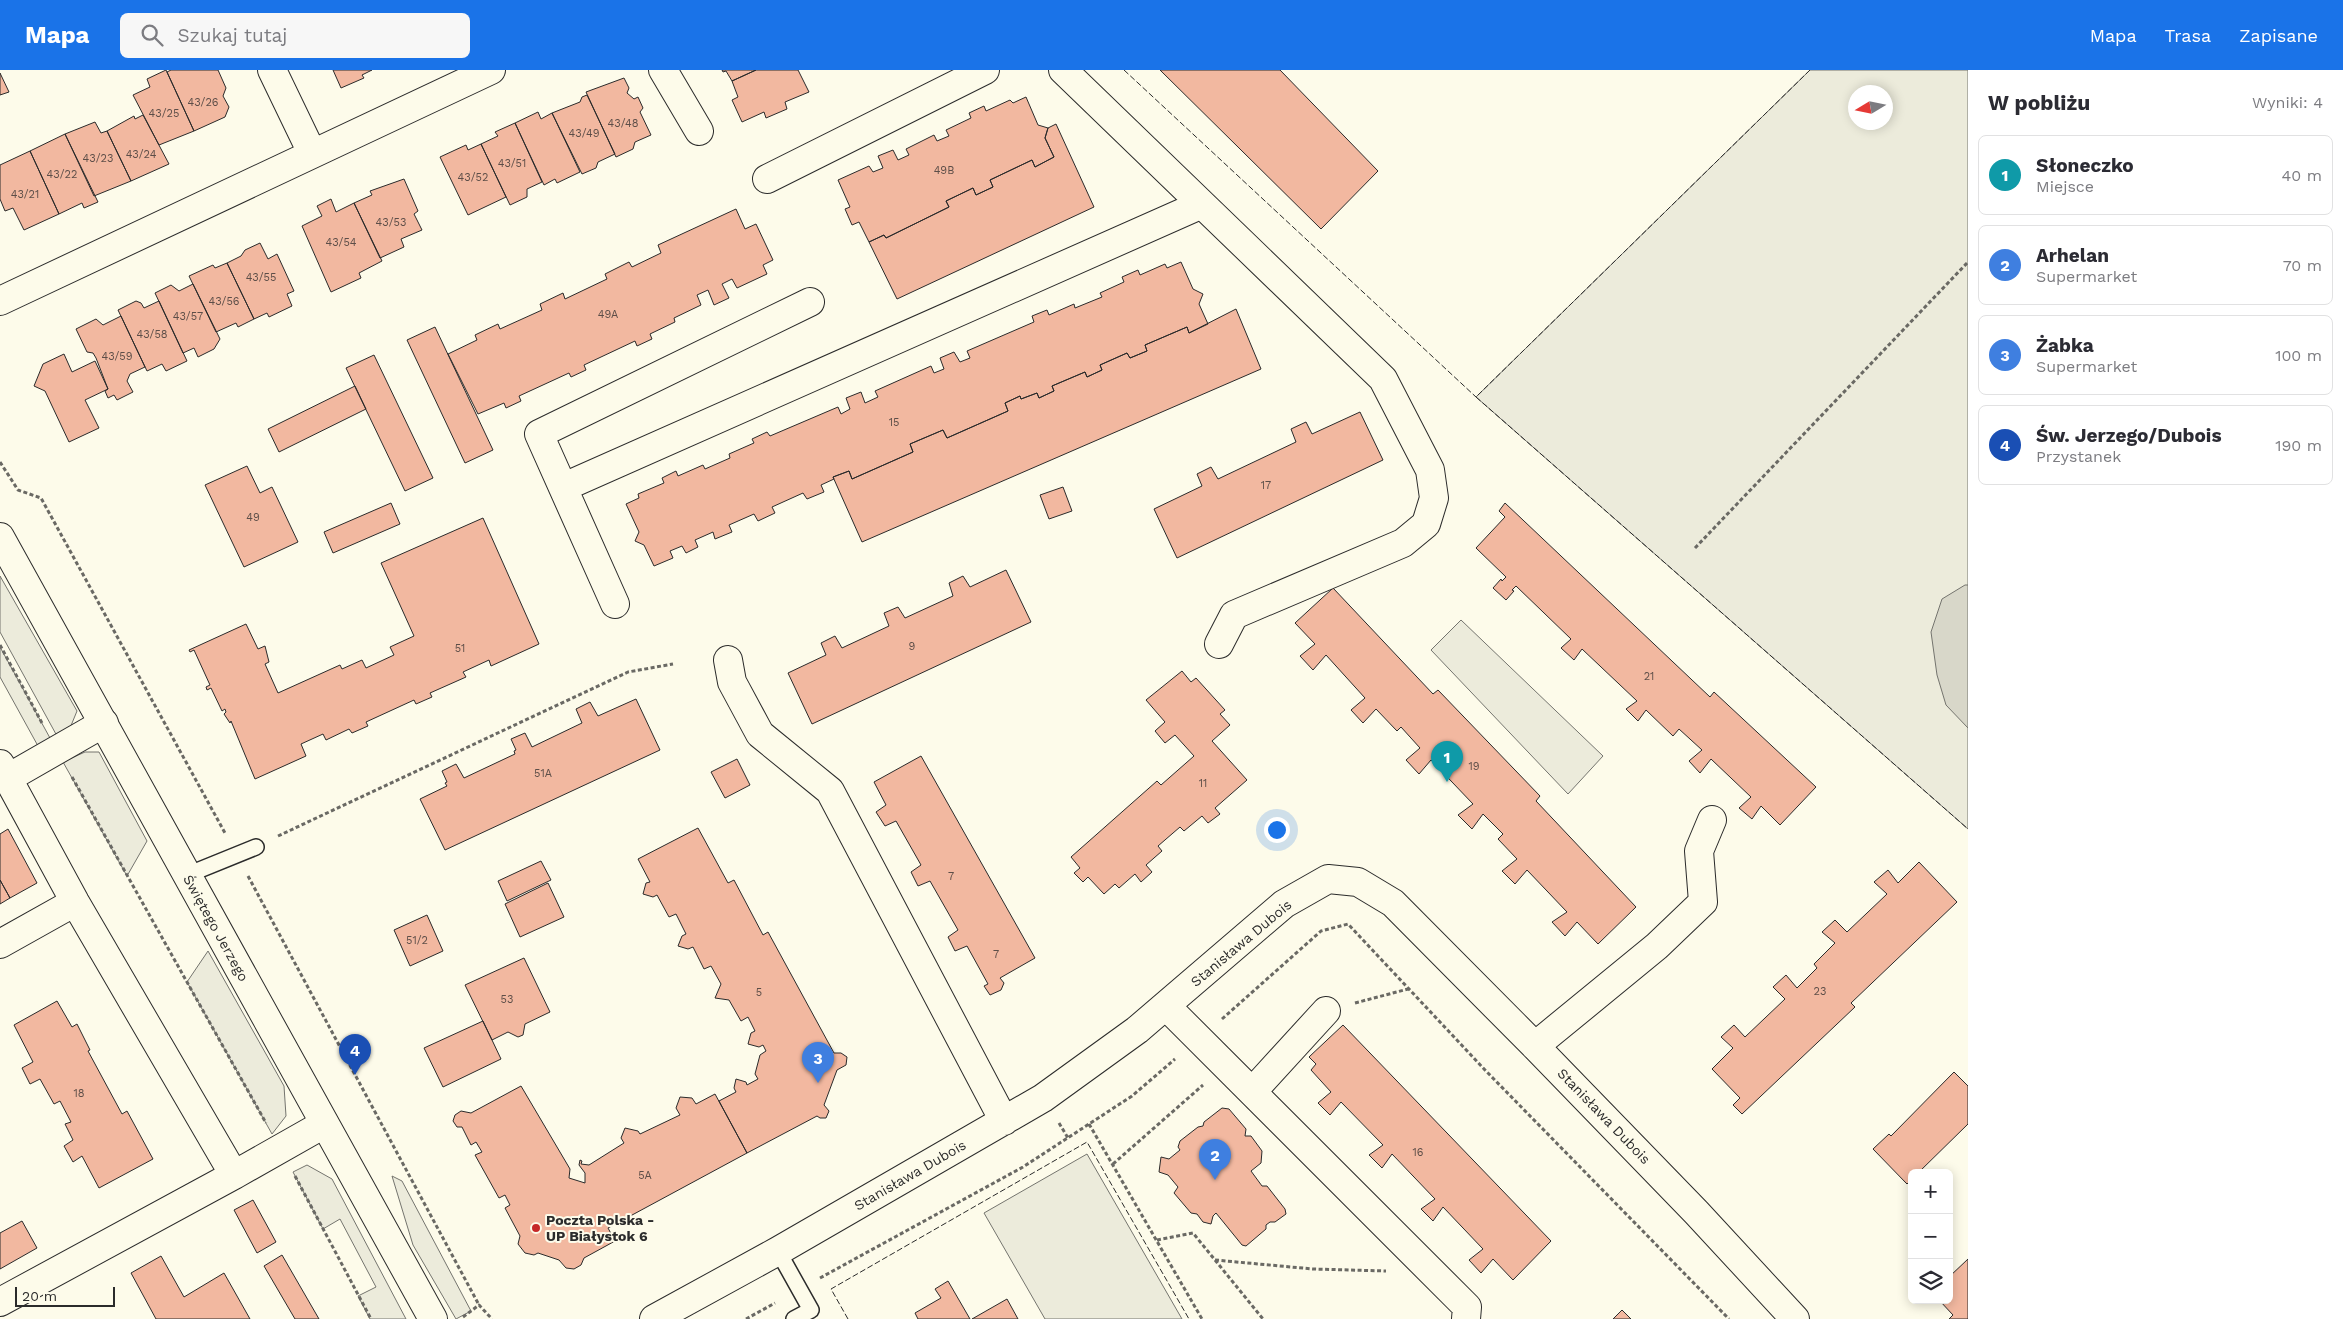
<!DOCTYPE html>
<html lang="pl">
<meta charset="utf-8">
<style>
body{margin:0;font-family:"Work Sans",sans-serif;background:#f7f7f7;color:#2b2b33}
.controls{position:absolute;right:15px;bottom:15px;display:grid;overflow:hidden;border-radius:8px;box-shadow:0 2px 12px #0003}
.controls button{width:45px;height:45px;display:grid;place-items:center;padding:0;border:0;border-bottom:1px solid #e1e1e2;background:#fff;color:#2b2b33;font:25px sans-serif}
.compass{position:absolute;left:1848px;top:15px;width:45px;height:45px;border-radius:50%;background:#fff;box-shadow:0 2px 12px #0003;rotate:260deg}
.scale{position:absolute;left:15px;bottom:12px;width:100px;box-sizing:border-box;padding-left:5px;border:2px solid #2b2b2b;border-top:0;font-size:14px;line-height:18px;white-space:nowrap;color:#2b2b2b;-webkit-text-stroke:4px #fdfbea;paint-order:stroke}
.you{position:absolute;left:1276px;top:759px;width:18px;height:18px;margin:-12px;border:4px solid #fff;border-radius:50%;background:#1a73e8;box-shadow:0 0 0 8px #1a73e833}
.badge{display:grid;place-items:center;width:32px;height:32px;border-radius:50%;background:#1a73e8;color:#fff;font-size:16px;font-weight:700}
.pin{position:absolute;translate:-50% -41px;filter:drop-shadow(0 1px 2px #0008)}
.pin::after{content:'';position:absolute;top:26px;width:18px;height:15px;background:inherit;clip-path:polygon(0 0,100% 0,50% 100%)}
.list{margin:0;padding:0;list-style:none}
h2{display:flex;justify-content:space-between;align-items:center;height:65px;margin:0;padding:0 20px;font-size:21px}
h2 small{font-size:16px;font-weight:400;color:#7c7c81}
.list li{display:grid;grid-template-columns:32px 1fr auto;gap:15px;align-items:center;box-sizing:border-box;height:80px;margin:0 10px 10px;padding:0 10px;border:1px solid #e1e1e2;border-radius:8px}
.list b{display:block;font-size:19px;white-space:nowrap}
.list p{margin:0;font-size:16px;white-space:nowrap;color:#7c7c81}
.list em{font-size:16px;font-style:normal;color:#7c7c81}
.icon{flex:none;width:28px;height:28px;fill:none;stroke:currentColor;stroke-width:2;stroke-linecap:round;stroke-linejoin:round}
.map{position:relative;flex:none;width:1968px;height:1249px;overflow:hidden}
header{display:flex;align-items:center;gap:30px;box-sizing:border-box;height:70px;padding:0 25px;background:#1a73e8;color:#fff}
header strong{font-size:24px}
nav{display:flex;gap:28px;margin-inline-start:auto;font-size:18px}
.search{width:350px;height:45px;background:#f7f7f7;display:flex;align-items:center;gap:12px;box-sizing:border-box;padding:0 18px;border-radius:8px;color:#7c7c81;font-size:19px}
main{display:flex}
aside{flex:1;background:#fff}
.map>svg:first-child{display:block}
.green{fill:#ecebdb;stroke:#74746e;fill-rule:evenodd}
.water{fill:#d8d7c9;stroke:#74746e}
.building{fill:#f2b8a0;stroke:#2b2b2b}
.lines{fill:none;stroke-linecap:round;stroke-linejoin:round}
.service-casing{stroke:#2b2b2b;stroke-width:18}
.minor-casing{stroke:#2b2b2b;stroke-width:30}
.tertiary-casing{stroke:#2b2b2b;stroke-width:30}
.path{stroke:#6a6964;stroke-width:3;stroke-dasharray:4 2.5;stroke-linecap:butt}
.service{stroke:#fdfbea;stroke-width:15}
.minor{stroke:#fdfbea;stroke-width:28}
.tertiary{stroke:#fdfbea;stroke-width:28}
.fence{stroke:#2b2b2b;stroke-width:1;stroke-dasharray:6 2.5;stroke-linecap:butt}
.poi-dot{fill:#c62828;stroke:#fdfbea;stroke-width:2}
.labels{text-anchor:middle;stroke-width:4;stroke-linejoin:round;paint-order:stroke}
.number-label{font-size:11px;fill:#5d4e48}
.street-label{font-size:14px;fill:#2b2b2b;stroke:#fdfbea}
.poi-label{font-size:14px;font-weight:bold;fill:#2b2b2b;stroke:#fdfbea;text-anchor:start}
</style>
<header>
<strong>Mapa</strong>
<div class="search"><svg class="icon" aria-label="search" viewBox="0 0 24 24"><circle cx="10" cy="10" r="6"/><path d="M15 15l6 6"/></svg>Szukaj tutaj</div>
<nav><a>Mapa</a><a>Trasa</a><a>Zapisane</a></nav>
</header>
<main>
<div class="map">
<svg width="1968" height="1249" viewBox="0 0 1968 1249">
<rect width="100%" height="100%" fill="#fdfbea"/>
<path class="green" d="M1810,0H1968V759L1476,327ZM1856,22H1886V52H1856Z
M0,506L77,641L70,658L57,666L0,562Z
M1461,550L1603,686L1568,724L1431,580Z
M0,577L50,668L38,676L0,607Z
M85,682H99L147,771L127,806L63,692Z
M208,881L284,1016L286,1046L272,1064L187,912Z
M1087,1084L1182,1249H1045L984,1143Z
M307,1095L332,1109L406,1249H370L358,1226L376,1217L340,1149L323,1159L293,1102Z
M392,1106L402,1111L471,1241L456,1249L413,1175Z"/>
<path class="water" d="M1965,515H1968V658L1946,635L1937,605L1931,562L1942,529Z"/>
<path class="building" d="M166,0L194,61L159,75L133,25L150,17L147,9Z
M171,0H218L226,18L223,26L229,37L225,47L194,61L167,2Z
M333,0H372L362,5L364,8L341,18Z
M722,0H756L732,11L726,1L723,2Z
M756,0H798L809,22L785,32L787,39L766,48L764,42L742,52L732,30L738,27L732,11Z
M1160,0H1280L1378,101L1321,159Z
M0,3L9,22L0,25Z
M624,8L629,18L627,23L634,29L638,27L643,38L640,42L651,65L635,72L633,79L616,87L586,22Z
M587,25L615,84L598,92L596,98L582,104L552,43L580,32L582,27Z
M1026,27L1038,55L1048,58L1045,68L1054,87L1035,97L1032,90L990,110L993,117L976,125L973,118L946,131L949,137L886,168L884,165L869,172L859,152L852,155L845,139L850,137L838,110L869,96L873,102L883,98L878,86L893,80L898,90L909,85L906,79L934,65L937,71L949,66L946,60L971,48L969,43L984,36L986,41L1010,30L1013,33Z
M538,42L541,49L552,43L580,102L557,113L555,109L544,115L515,53Z
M143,45L169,94L131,111L107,61L134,46L135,49Z
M95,52L101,63L107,61L131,111L94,126L65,64Z
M515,53L542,112L527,119V127L510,135L481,74L498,66L495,62Z
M1056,54L1094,137L897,229L869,172L884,165L886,168L949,137L946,131L973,118L976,125L993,117L990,110L1032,90L1035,97L1054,87L1045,68L1048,58Z
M65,64L98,132L84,138L82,133L59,144L30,81Z
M481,74L506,127L468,145L440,87L466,75L468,80Z
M30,81L59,144L24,160L13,138L5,141L0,129V95Z
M404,109L418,141L414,144L422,160L401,169L404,177L380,188L354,133L372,125L370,121Z
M331,129L336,142L354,133L382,191L359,203L361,208L331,222L302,156L322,146L317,136Z
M736,139L745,159L756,154L773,190L763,195L767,204L737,218L732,209L722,214L729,228L714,235L708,220L697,225L701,235L674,248L675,252L650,264L652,269L637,276L635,271L584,295L586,300L571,307L569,303L519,326L521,331L506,338L504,333L478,344L448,284L477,270L475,265L498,254L500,259L542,240L540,234L563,223L565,229L607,209L605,204L629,192L632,197L661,183L658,175Z
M260,173L268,189L277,184L294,221L287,224L292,236L269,247L267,243L254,249L227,193L241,186L245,180Z
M1181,192L1193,219L1203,224L1199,234L1208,254L1189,263L1187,257L1145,275L1147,281L1130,288L1127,283L1100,295L1102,300L1087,307L1085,302L1052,316L1054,321L1039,328L1037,323L1021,329L1020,326L1005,333L1008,341L947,368L943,360L910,374L913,382L852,409L849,401L833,407L834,409L821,415L824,422L807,429L803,423L772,437L775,443L758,451L754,444L729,455L732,462L715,469L713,462L695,470L698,477L686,483L682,476L670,481L673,488L654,496L644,475L635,471L639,462L626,434L639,428L638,424L664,413L662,408L676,401L678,406L703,395L705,399L730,388L729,384L754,373L752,369L767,362L770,366L838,337L841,344L850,339L846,328L861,322L865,333L878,327L875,321L931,296L934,303L944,299L940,288L954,282L960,292L970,288L967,281L1034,252L1032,246L1047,240L1049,245L1074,234L1075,238L1102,227L1100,223L1124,212L1122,207L1138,200L1140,205L1165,194L1167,198Z
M227,193L254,249L238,257L236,253L216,262L189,206L213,195L215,198Z
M193,214L220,269L214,279L198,287L194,278L183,283L155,223L171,215L179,221Z
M136,231L141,233L144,238L159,231L187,291L166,301L162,294L147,301L118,240Z
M1236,239L1261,299L862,472L833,407L849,401L852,409L913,382L910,374L943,360L947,368L1008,341L1005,333L1020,326L1021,329L1037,323L1039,328L1054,321L1052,316L1085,302L1087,307L1102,300L1100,295L1127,283L1130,288L1147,281L1145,275L1187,257L1189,263Z
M121,246L145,297L130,304L127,311L133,322L117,330L114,325L108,328L105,321L108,319L96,288L93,283L87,282L76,259L96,249L103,255Z
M435,257L493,380L465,393L407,270Z
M64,284L72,302L95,291L108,319L85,330L99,358L69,372L45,321L34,316L43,294Z
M374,285L433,408L405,421L346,298Z
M355,316L366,339L279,382L268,359Z
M1360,342L1383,390L1177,488L1154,439L1202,416L1197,404L1211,397L1218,409L1296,372L1291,359L1306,352L1312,364Z
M247,396L260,423L272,417L298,472L244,497L205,415Z
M1063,417L1072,441L1049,449L1040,425Z
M391,433L400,454L333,483L324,462Z
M1505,433L1710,627L1714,622L1816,717L1780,755L1761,736L1752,749L1739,738L1751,727L1711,689L1700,703L1689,691L1702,680L1679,659L1673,666L1646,640L1638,651L1626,639L1637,631L1582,579L1574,590L1561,578L1571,569L1516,516L1512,520L1514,521L1506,530L1493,518L1501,509L1502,511L1506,507L1476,478L1505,447L1499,441Z
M483,448L539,574L491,596L489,590L463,602L466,607L430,623L432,627L416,634L414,630L366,652L368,656L352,663L349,659L326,670L323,664L301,674L306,686L255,709L231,651L230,653L224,644L226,642L225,639L222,641L211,618L207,620L206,617L210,615L194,580L190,582L189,580L246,554L258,579L265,576L269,592L265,594L278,623L340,595L342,599L362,590L366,598L394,585L390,577L414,566L381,493Z
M1006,500L1031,552L812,654L788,603L826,585L821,573L835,566L842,578L889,556L884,543L898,537L905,548L953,526L949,513L963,506L970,517Z
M1333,518L1433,624L1438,620L1540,726L1536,731L1636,837L1598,874L1577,852L1565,866L1552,852L1567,842L1527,800L1515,814L1502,801L1517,789L1498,769L1503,764L1483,744L1472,759L1458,745L1473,734L1431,690L1419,704L1406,690L1420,678L1401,657L1397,661L1376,639L1363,653L1351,640L1365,628L1326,585L1313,600L1300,586L1315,574L1295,553Z
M1182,601L1191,612L1196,608L1225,640L1220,644L1230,655L1212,671L1247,710L1215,738L1220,744L1208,753L1202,746L1184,761L1180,757L1158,776L1162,781L1146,795L1152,802L1141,812L1135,804L1119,818L1115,814L1104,824L1088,807L1083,812L1074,803L1080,798L1071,787L1157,711L1161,715L1194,686L1175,665L1165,673L1155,661L1165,652L1146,630Z
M636,629L660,680L445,780L420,729L447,716L445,713L447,712L442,701L456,694L464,708L515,684L514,681L516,680L511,669L525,663L532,677L582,653L576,639L590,632L598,646Z
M921,686L1035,888L1000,908L1004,913L1001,920L990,925L984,916L988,914L967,876L955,881L948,867L958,860L930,811L918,816L911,802L921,795L896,751L885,756L876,742L886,735L874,712Z
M737,689L750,715L725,728L711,702Z
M698,758L728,813L734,810L763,865L768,862L834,983H841L847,987L846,995L837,1000L824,1035L829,1041L826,1048H820L817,1046L747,1083L719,1031L736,1022L734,1018L736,1009L746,1012L747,1015L758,1009L755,1004L760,985L766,981L763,975L759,977L748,974L751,963L755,961L748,947L741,951L729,930L715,928L721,914L711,896L704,899L693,877L688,879L678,876L682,866L686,864L676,844L669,847L657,825L653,827L643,824L646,813L650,812L638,789Z
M8,759L37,813L10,828L0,810V764Z
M541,791L551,810L507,831L498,811Z
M1919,792L1957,832L1851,933L1855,937L1742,1044L1733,1035L1740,1028L1712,999L1733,978L1721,967L1734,955L1745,967L1785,929L1773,917L1786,905L1797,918L1817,898L1814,894L1835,873L1822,862L1835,850L1847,862L1887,824L1874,812L1888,800L1898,813Z
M0,810L10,828L0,834Z
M548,813L564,847L520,867L505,834Z
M427,845L443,881L410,896L394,860Z
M524,888L550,942L525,954L523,965L518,967L508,962L492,970L465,915Z
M57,931L72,957L77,954L90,980L88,981L122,1044L127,1041L153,1089L99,1118L82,1086L73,1092L64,1076L73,1070L65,1054L71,1052L60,1031L54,1034L40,1009L30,1014L22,998L33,992L14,955Z
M483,951L501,989L443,1017L424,978Z
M1343,955L1551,1171L1513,1210L1493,1189L1481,1203L1469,1190L1483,1179L1443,1137L1433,1151L1421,1139L1435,1129L1392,1084L1382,1098L1369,1085L1383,1075L1341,1032L1330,1045L1318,1033L1331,1022L1311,1000L1316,994L1309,987Z
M1954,1002L1968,1016V1054L1918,1103H1912V1109L1907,1114L1873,1079L1889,1064L1891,1066Z
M521,1016L570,1099L569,1108L585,1113V1103L579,1095L580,1090L582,1091L581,1094L589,1095L624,1073L621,1068L625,1058L638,1061L640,1064L680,1045L676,1038L680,1027L692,1028L696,1034L715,1024L747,1083L608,1158L615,1171L584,1188L581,1195L574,1199L566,1198L559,1190L538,1183L534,1185L525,1183L518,1174L520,1166L505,1138L510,1135L505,1125L499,1128L475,1085L482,1082L476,1072L471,1075L462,1057H457L453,1051L455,1045L461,1041L471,1043Z
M1222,1038L1229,1039L1246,1059L1245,1066H1251L1262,1081L1261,1093L1251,1101L1262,1116H1267L1285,1139L1286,1144L1275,1152H1270L1266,1155V1159L1246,1176L1242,1175L1216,1143L1213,1146L1211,1154L1203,1152L1197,1144L1191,1143L1174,1123L1178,1117L1168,1105L1159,1102L1161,1087L1169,1089L1180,1080L1178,1077L1180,1071L1198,1057L1203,1056L1204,1052Z
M253,1130L276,1172L257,1183L234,1140Z
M22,1151L37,1178L0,1199V1163Z
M282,1185L319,1249H295L264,1196Z
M161,1186L184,1227L224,1203L250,1249H156L131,1203Z
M1968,1189V1249H1949L1953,1245L1939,1230H1949V1207Z
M948,1211L970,1249H918L915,1243L941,1228L935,1219Z
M1007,1229L1018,1249H972Z
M1622,1240L1631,1249H1613Z"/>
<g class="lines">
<defs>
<path id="service" d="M187,805L256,777
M778,1181L811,1240L794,1249"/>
<path id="minor" d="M272,0L312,83
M663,0L699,61
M1063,0L1383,309L1430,400L1434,428L1426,454L1403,473L1234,545L1219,574
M767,109L985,0
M0,231L491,0
M564,417L1200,135
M615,534L539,364L810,232
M728,590L732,612L760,664L830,721L1004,1051
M0,694L75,832L234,1105L324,1054
M8,708L104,653
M0,874L75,832
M1166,936L1467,1237L1466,1249
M1535,976L1657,876L1703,832L1699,781L1712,750
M1252,1022L1326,941
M0,1232L234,1105
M654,1249L778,1181L1043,1028L1137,960L1284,834L1328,809L1358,812L1393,833L1535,976L1696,1142L1795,1249"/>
<path id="tertiary" d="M0,467L433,1249"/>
</defs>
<use href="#service" class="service-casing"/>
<use href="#minor" class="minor-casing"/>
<use href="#tertiary" class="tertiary-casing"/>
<path class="path" d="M0,392L18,420L41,428L225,763
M1695,478L1968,192
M0,575L42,653
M72,707L266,1053
M278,766L628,602L673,594
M248,806L479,1235
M1355,933L1408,919
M1222,949L1321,861L1348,854L1485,1000L1729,1249
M1059,1053L1068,1068
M1089,1054L1202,1249
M1113,1094L1203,1015
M295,1106L371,1249
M1157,1170L1193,1163L1263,1249
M1215,1190L1313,1199L1386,1201
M820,1208L1023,1097L1132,1026L1175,989
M463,1247L479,1235L492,1249
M746,1249L775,1233"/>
<use href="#service" class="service"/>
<use href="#minor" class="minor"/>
<use href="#tertiary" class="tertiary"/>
<path class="fence" d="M1124,0L1476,327
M1810,0L1476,327L1968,759
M848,1249L831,1219L1087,1072L1189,1249"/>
</g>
<circle class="poi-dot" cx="536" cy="1158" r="5"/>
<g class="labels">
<g class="number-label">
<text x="203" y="36">43/26</text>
<text x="164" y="47">43/25</text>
<text x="623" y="57">43/48</text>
<text x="584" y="67">43/49</text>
<text x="141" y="88">43/24</text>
<text x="98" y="92">43/23</text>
<text x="512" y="97">43/51</text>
<text x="944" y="104">49B</text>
<text x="62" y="108">43/22</text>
<text x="473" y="111">43/52</text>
<text x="25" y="128">43/21</text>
<text x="391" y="156">43/53</text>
<text x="341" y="176">43/54</text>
<text x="261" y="211">43/55</text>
<text x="224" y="235">43/56</text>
<text x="608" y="248">49A</text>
<text x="188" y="250">43/57</text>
<text x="152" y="268">43/58</text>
<text x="117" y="290">43/59</text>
<text x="894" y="356">15</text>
<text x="1266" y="419">17</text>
<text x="253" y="451">49</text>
<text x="912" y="580">9</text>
<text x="460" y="582">51</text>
<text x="1649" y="610">21</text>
<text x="1474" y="700">19</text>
<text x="543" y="707">51A</text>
<text x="1203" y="717">11</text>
<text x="951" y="810">7</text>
<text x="417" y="874">51/2</text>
<text x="996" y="888">7</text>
<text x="1820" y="925">23</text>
<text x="759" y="926">5</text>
<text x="507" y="933">53</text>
<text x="79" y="1027">18</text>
<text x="1418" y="1086">16</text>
<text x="645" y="1109">5A</text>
</g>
<g class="street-label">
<text transform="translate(216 858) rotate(61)" y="5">Świętego Jerzego</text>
<text transform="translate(1241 873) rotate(-40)" y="5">Stanisława Dubois</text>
<text transform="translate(1604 1046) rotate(46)" y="5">Stanisława Dubois</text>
<text transform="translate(910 1105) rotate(-30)" y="5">Stanisława Dubois</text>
</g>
<g class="poi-label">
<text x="546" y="1155">Poczta Polska -<tspan x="546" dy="16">UP Białystok 6</tspan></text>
</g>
</g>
</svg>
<div class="controls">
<button>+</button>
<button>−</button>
<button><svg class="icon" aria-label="layers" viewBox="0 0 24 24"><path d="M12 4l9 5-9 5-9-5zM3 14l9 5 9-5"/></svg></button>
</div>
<svg class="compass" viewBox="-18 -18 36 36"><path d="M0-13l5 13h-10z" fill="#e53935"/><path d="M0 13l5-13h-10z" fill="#7c7c81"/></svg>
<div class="scale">20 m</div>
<div class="you"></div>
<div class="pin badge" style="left:1447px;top:712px;background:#0f9aa8">1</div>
<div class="pin badge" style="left:1215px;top:1110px;background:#3f7fe0">2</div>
<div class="pin badge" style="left:818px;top:1013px;background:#3f7fe0">3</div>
<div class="pin badge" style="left:355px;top:1005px;background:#1a4fb4">4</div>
</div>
<aside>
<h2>W pobliżu<small>Wyniki: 4</small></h2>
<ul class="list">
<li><span class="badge" style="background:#0f9aa8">1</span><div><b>Słoneczko</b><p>Miejsce</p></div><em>40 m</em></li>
<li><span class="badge" style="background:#3f7fe0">2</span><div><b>Arhelan</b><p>Supermarket</p></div><em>70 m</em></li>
<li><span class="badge" style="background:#3f7fe0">3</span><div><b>Żabka</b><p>Supermarket</p></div><em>100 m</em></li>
<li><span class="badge" style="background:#1a4fb4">4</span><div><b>Św. Jerzego/Dubois</b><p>Przystanek</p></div><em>190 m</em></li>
</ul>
</aside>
</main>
